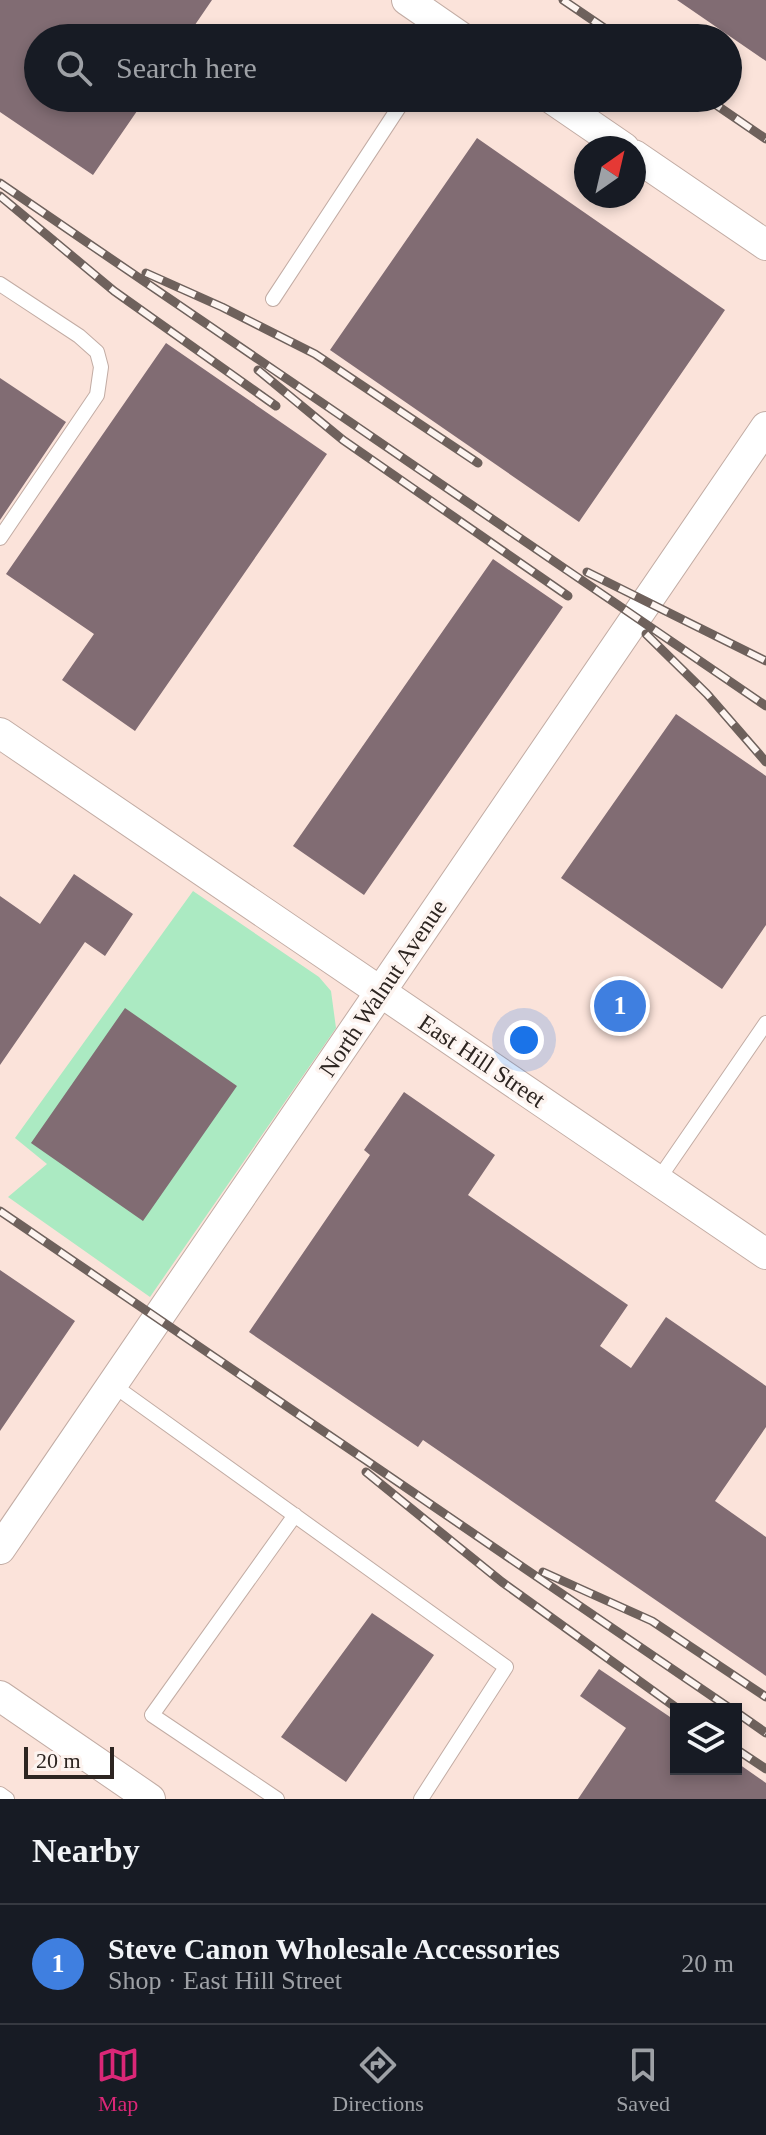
<!DOCTYPE html>
<meta charset="utf-8">
<style>
body{margin:0;font-family:"Times New Roman",serif;background:#242831;color:#f1f3f6}
.controls{position:absolute;right:24px;bottom:24px;display:grid;overflow:hidden;border-radius:0px;box-shadow:0 4px 12px #0003}
.controls button{width:72px;height:72px;display:grid;place-items:center;padding:0;border:0;border-bottom:2px solid #363941;background:#171b24;color:#f1f3f6;font:40px sans-serif}
.compass{position:absolute;left:574px;top:136px;width:72px;height:72px;border-radius:50%;background:#171b24;box-shadow:0 4px 12px #0003;rotate:34deg}
.scale{position:absolute;left:24px;bottom:20px;width:90px;box-sizing:border-box;padding-left:8px;border:4px solid #2d2521;border-top:0;font-size:22px;line-height:28px;white-space:nowrap;color:#2d2521;-webkit-text-stroke:6px #fdf4f0;paint-order:stroke}
.you{position:absolute;left:524px;top:1040px;width:28px;height:28px;margin:-20px;border:6px solid #fff;border-radius:50%;background:#1a73e8;box-shadow:0 0 0 12px #1a73e833}
.badge{display:grid;place-items:center;width:52px;height:52px;border-radius:50%;background:#db2777;color:#fff;font-size:26px;font-weight:700}
.pin{position:absolute;translate:-50% -50%;border:4px solid #fff;box-shadow:0 2px 8px #0006}
.list{margin:0;padding:0;list-style:none}
h2{display:flex;justify-content:space-between;align-items:center;height:104px;margin:0;padding:0 32px;font-size:34px}
h2 small{font-size:26px;font-weight:400;color:#9ea1a6}
.list li{display:grid;grid-template-columns:52px 1fr auto;gap:24px;align-items:center;box-sizing:border-box;height:120px;padding:0 32px;border-top:2px solid #363941}
.list b{display:block;font-size:30px;white-space:nowrap}
.list p{margin:0;font-size:26px;white-space:nowrap;color:#9ea1a6}
.list em{font-size:26px;font-style:normal;color:#9ea1a6}
.icon{flex:none;width:44px;height:44px;fill:none;stroke:currentColor;stroke-width:2;stroke-linecap:round;stroke-linejoin:round}
.map{position:relative;flex:none;width:766px;height:1799px;overflow:hidden}
.search{position:absolute;background:#171b24;box-shadow:0 4px 12px #0003;left:24px;right:24px;top:24px;height:88px;display:flex;align-items:center;gap:20px;box-sizing:border-box;padding:0 28px;border-radius:44px;color:#9ea1a6;font-size:30px}
.sheet{height:224px;background:#171b24}
nav{display:flex;justify-content:space-around;align-items:center;box-sizing:border-box;height:112px;border-top:2px solid #363941;background:#171b24;font-size:22px;color:#9ea1a6}
nav a{display:grid;justify-items:center;gap:4px}
nav .on{color:#db2777}
.map>svg:first-child{display:block}
.green{fill:#abeac2}
.building{fill:#816c73}
.lines{fill:none;stroke-linecap:round;stroke-linejoin:round}
.service-casing{stroke:#c2aca4;stroke-width:16}
.minor-casing{stroke:#c2aca4;stroke-width:32}
.service{stroke:#fff;stroke-width:14}
.minor{stroke:#fff;stroke-width:30}
.rail-casing{stroke:#6e615c;stroke-width:9}
.rail{stroke:#fdf4f0;stroke-width:6;stroke-dasharray:18;stroke-linecap:butt}
.labels{text-anchor:middle;stroke-width:7;stroke-linejoin:round;paint-order:stroke}
.street-label{font-size:24px;fill:#2d2521;stroke:#fdf4f0}
</style>
<div class="map">
<svg width="766" height="1799" viewBox="0 0 766 1799">
<rect width="100%" height="100%" fill="#fbe3da"/>
<path class="green" d="M193,891L319,977L331,991L336,1028L150,1297L8,1197L47,1164L15,1138Z"/>
<path class="building" d="M0,0H212L186,38H38V98H146L93,175L0,112Z
M677,0H766V61Z
M477,138L725,310L579,522L330,350Z
M166,343L327,454L135,731L62,680L94,634L6,574Z
M0,378L66,422L0,520Z
M493,559L563,607L364,895L293,846Z
M676,714L766,776V925L722,989L561,878Z
M74,874L133,914L105,956L85,942L0,1065V896L40,924Z
M125,1008L237,1086L143,1221L31,1143Z
M404,1092L495,1155L468,1195L628,1305L600,1346L631,1368L666,1317L766,1386V1427L715,1501L766,1537V1676L423,1440L418,1447L249,1332L370,1155L364,1150Z
M0,1270L75,1321L0,1431Z
M372,1613L434,1655L346,1782L281,1737Z
M599,1669L676,1721V1769H736V1762L766,1783V1799H578L626,1728L580,1696Z"/>
<g class="lines">
<defs>
<path id="service" d="M0,284L79,336L97,352L101,367L97,395L0,538
M273,299L405,98
M658,1180L766,1023
M113,1385L506,1667L421,1799
M0,1794L7,1799
M277,1799L152,1715L295,1515"/>
<path id="minor" d="M407,0L462,38
M551,98L624,148
M634,155L766,245
M0,733L766,1254
M0,1549L766,427
M0,1696L150,1799"/>
</defs>
<use href="#service" class="service-casing"/>
<use href="#minor" class="minor-casing"/>
<use href="#service" class="service"/>
<use href="#minor" class="minor"/>
<defs>
<path id="rail" d="M563,0L619,38
M706,98L766,139
M0,183L766,706
M0,196L114,291L276,406
M146,273L222,307L315,354L478,463
M258,370L343,440L568,596
M587,572L766,661
M646,634L707,694L766,762
M0,1211L731,1709
M366,1472L502,1582L678,1709
M543,1572L652,1621L766,1697
M736,1712L766,1733
M736,1749L766,1769"/>
</defs>
<use href="#rail" class="rail-casing"/>
<use href="#rail" class="rail"/>
</g>
<g class="labels">
<g class="street-label">
<text transform="translate(383 988) rotate(-56)" y="8">North Walnut Avenue</text>
<text transform="translate(482 1061) rotate(34)" y="8">East Hill Street</text>
</g>
</g>
</svg>
<div class="controls">
<button><svg class="icon" aria-label="layers" viewBox="0 0 24 24"><path d="M12 4l9 5-9 5-9-5zM3 14l9 5 9-5"/></svg></button>
</div>
<svg class="compass" viewBox="-18 -18 36 36"><path d="M0-13l5 13h-10z" fill="#e53935"/><path d="M0 13l5-13h-10z" fill="#9ea1a6"/></svg>
<div class="scale">20 m</div>
<div class="you"></div>
<div class="pin badge" style="left:620px;top:1006px;background:#3f7fe0">1</div>
<div class="search"><svg class="icon" aria-label="search" viewBox="0 0 24 24"><circle cx="10" cy="10" r="6"/><path d="M15 15l6 6"/></svg>Search here</div>
</div>
<section class="sheet">
<h2>Nearby<small></small></h2>
<ul class="list">
<li><span class="badge" style="background:#3f7fe0">1</span><div><b>Steve Canon Wholesale Accessories</b><p>Shop · East Hill Street</p></div><em>20 m</em></li>
</ul>
</section>
<nav>
<a class="on"><svg class="icon" aria-label="map" viewBox="0 0 24 24"><path d="M3 6l6-2 6 2 6-2v14l-6 2-6-2-6 2zM9 4v14M15 6v14"/></svg>Map</a>
<a><svg class="icon" aria-label="directions" viewBox="0 0 24 24"><path d="M12 3l9 9-9 9-9-9zM9 14v-3h6M13 9l2 2-2 2"/></svg>Directions</a>
<a><svg class="icon" aria-label="saved" viewBox="0 0 24 24"><path d="M7 4h10v16l-5-4-5 4z"/></svg>Saved</a>
</nav>
